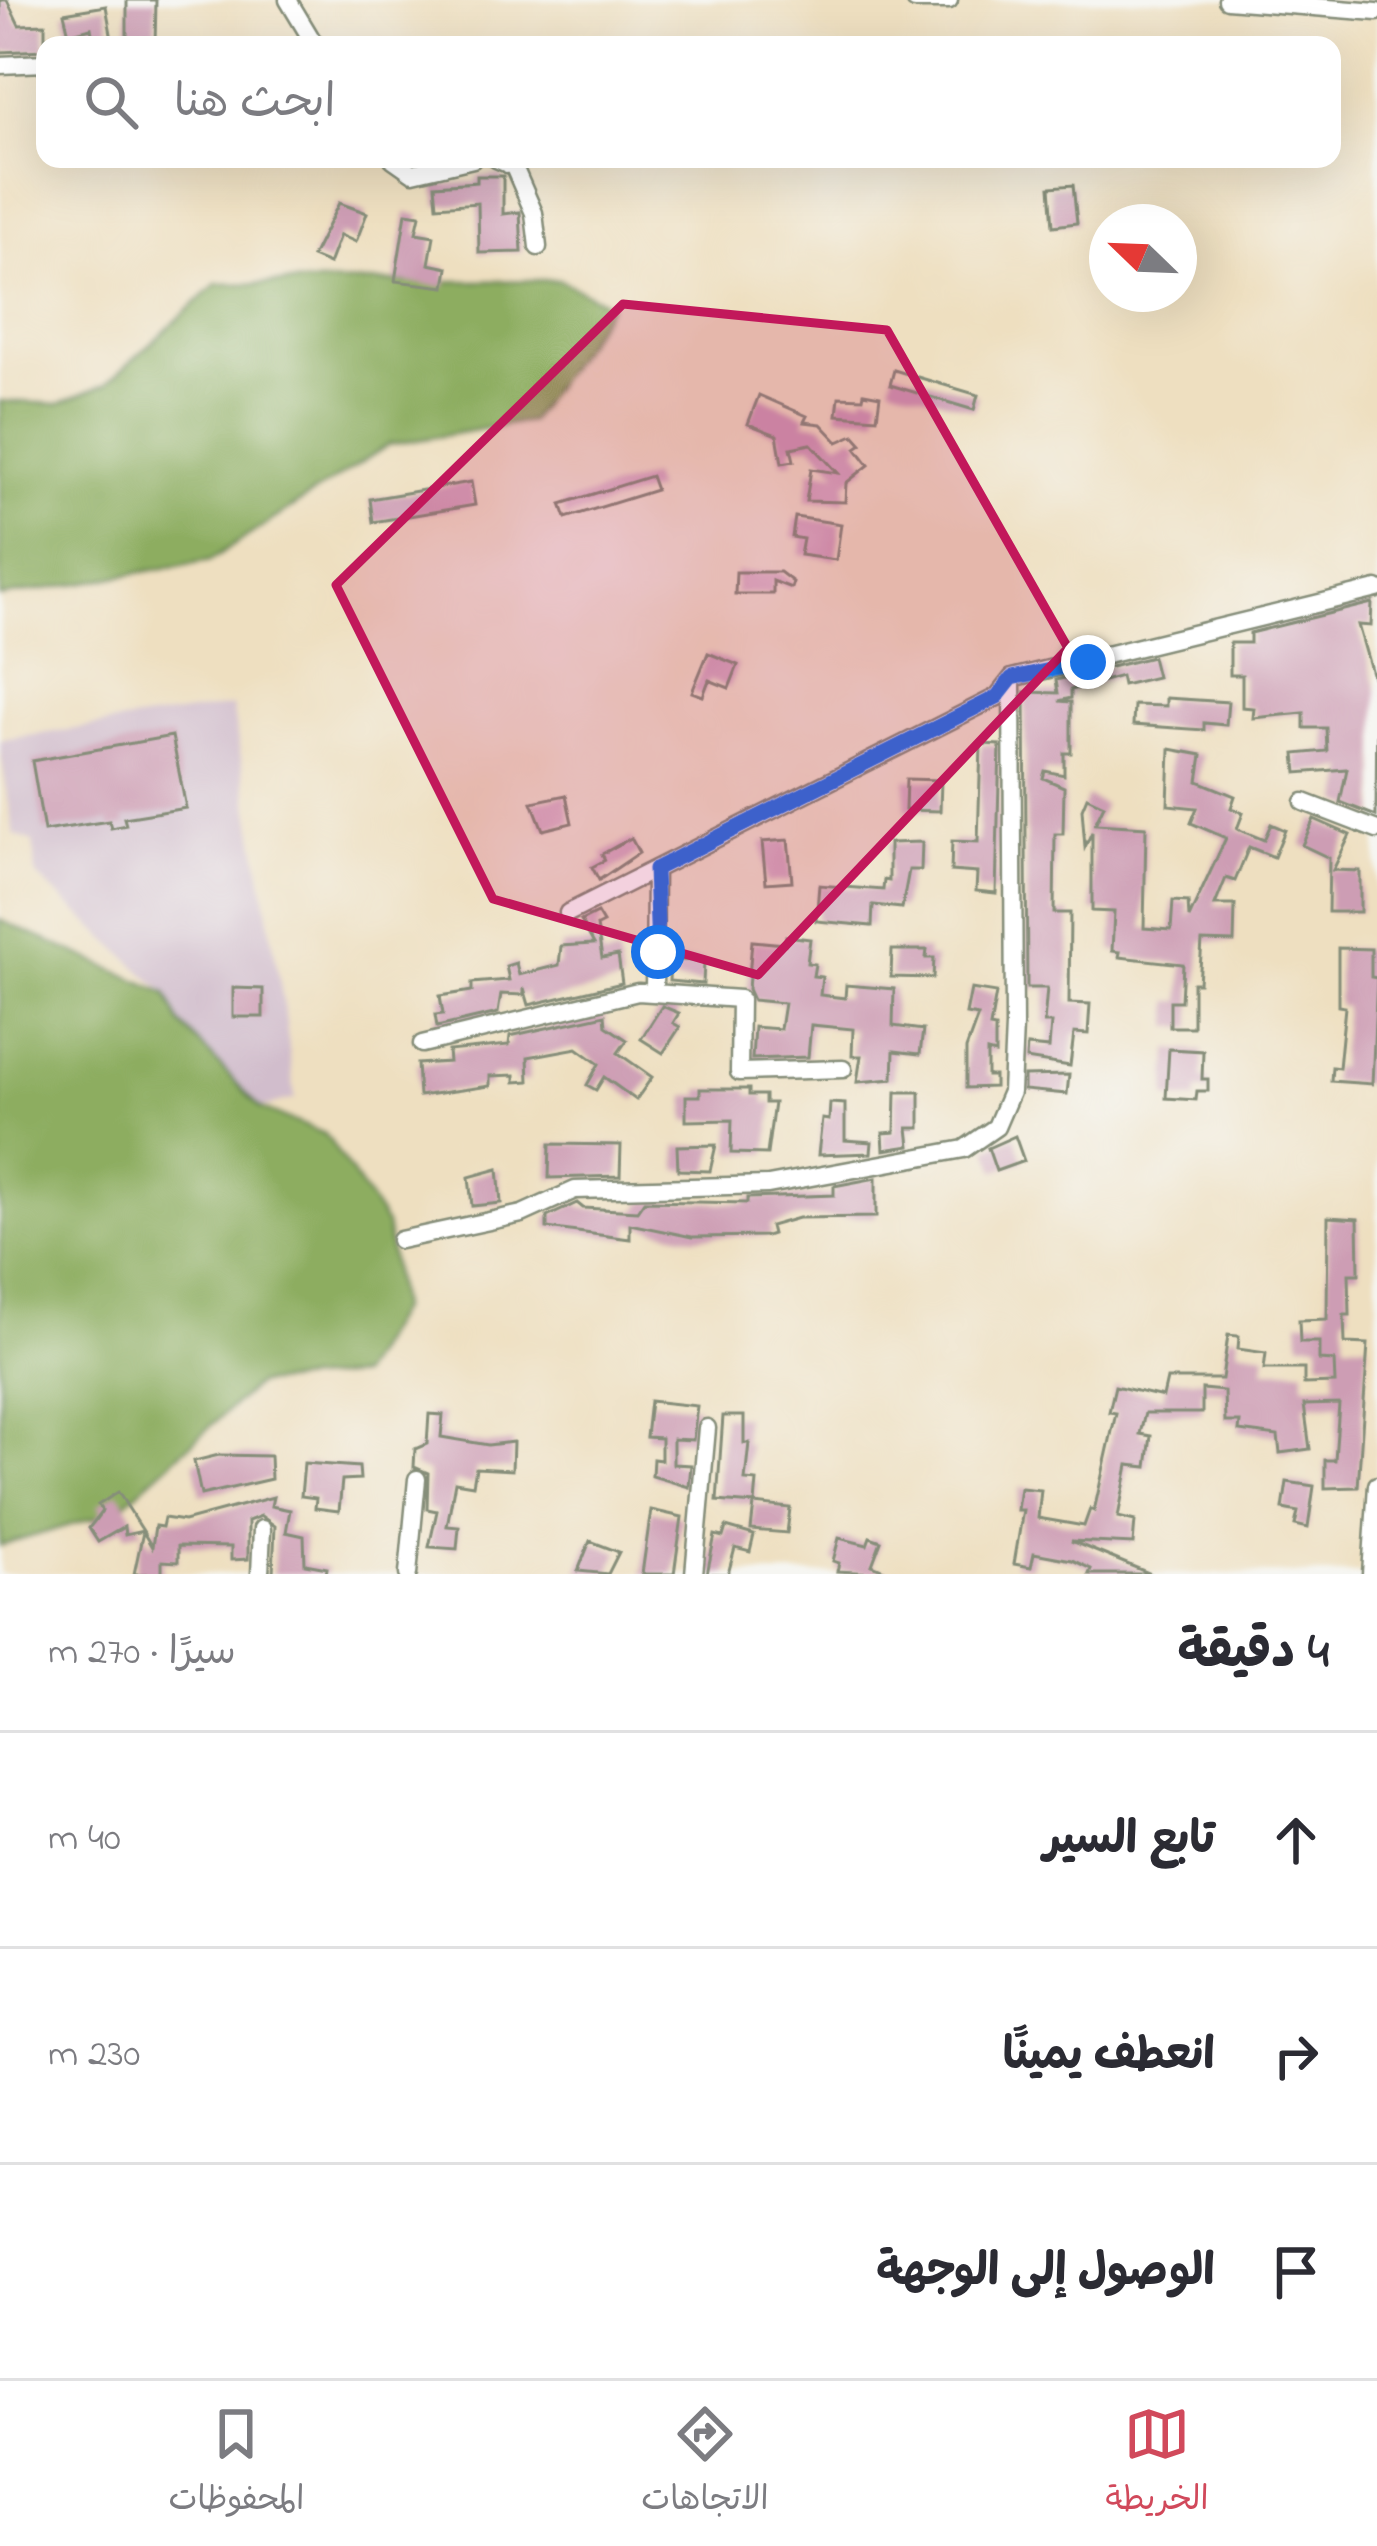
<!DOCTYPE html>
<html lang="ar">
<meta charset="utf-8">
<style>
body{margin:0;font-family:"Indie Flower","Playpen Sans Arabic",sans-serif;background:#f2f2f3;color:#2b2b33;direction:rtl}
.compass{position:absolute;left:1089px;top:204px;width:108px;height:108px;border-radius:50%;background:#fff;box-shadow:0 12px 48px #0002;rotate:293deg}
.stop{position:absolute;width:36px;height:36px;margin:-27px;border:9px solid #1a73e8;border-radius:50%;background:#fff}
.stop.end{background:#1a73e8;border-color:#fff;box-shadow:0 3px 12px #0008}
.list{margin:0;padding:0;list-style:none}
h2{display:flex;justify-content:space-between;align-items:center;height:156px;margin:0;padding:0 48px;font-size:51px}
h2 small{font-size:39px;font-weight:400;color:#7c7c81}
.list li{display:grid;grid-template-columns:78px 1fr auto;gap:36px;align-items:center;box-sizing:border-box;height:216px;padding:0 48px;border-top:3px solid #e1e1e2}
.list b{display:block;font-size:45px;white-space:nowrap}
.list em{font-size:39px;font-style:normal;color:#7c7c81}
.icon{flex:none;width:66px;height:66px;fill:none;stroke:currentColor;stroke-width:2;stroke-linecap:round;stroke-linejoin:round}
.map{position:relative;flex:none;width:1377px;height:1574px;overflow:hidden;direction:ltr}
.search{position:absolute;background:#fff;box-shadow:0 12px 48px #0002;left:36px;right:36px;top:36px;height:132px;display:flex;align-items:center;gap:30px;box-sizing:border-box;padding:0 42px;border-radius:24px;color:#7c7c81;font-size:45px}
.sheet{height:804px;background:#fff}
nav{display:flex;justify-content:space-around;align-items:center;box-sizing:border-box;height:168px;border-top:3px solid #e1e1e2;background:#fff;font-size:33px;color:#7c7c81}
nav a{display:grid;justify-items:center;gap:6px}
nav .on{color:#d1495b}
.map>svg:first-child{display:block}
.industrial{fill:#d1bdcc}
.forest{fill:#8dad61;stroke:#56754a;stroke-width:3}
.building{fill:#cd9db4}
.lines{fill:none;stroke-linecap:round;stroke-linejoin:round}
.minor-casing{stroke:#868e7a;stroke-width:21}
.minor{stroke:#fff;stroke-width:16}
.route{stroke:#1a73e8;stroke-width:15}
.marked{fill:#c2185b;fill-opacity:0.2;stroke:#c2185b;stroke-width:9;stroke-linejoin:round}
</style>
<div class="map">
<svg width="1377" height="1574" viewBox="0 0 1377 1574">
<rect width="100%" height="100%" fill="#f6f6f2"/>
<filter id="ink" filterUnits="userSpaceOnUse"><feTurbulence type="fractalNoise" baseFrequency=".00833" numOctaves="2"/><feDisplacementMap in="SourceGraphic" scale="24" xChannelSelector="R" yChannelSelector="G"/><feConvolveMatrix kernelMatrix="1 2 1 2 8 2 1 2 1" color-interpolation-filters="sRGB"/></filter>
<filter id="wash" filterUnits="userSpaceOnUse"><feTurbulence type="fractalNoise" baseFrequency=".004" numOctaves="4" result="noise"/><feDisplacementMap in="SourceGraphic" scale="48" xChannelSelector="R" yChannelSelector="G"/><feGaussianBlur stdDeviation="2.7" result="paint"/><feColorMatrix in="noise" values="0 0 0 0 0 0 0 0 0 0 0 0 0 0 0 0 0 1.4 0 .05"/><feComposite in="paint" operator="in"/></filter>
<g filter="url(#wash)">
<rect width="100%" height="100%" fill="#eedfc0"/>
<path class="industrial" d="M232,706L284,1006L295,1099L260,1108L180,1023L166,993L36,875L33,842L14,835L0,748V740Z"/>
<path class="forest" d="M560,280L610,305L530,421L388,445L211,560L0,597V401L59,404L105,385L217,284Z
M0,920L166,993L180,1023L260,1108L325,1134L386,1224L399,1308L359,1376L257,1384L115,1512L0,1546Z"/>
<g id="blocks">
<path class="building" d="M0,0H7L19,25L45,24V50L0,52Z
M127,0H156L155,45H127Z
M106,6L113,45H94L91,28L69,34L64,13Z
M477,176H503V214L520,212L522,252L479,253L478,203L437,206L435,185L477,182Z
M1073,185L1077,223L1053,226L1050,187Z
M339,203L367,213L356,242L340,235L329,264L312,257Z
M406,213L420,215L416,233L434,236L429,264L448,268L445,287L395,281Z
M894,370L978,395L974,410L890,385Z
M864,393L880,396L877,418L837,415L839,397L863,398Z
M759,395L807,416L804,422L821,424L838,442L854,435L862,444L856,448L869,465L846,483L845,502L806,501L811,469L838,473L811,444L791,448L794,461L782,463L777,435L748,424Z
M651,476L656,490L566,518L561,504Z
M471,482L475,505L373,522L370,499Z
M795,517L841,524L836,560L800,555L803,539L792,537Z
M736,572H780L793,582L791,588L773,581V594H735Z
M1372,603L1371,626L1358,625L1377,691L1376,816L1340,802L1347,769L1297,773L1295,754L1327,751L1326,728H1304V713L1253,718L1254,708L1242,707V675H1230V643H1250V633Z
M708,653L738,665L729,688L709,680L703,696L692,692Z
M1152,657L1157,677L1123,685L1121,676L1071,690V698L1059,701L1071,702V753H1064V775L1045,771L1043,778L1064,787L1063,834H1055L1054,913H1070L1069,1003L1090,1004L1088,1034L1074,1033L1070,1066L1026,1059L1027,1046L1049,1048L1051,1023H1044L1047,988H1027L1025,692L1058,693L1056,680Z
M1166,698L1228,702L1226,725L1204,723V730L1133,725L1134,705L1166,706Z
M172,736L186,808L124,818L126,825L111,828L109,821L44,831L32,761Z
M981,744L1000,745L996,893L976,891L977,873L951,871L952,841L978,842Z
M1170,749L1202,755L1198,781L1235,796L1231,808L1243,813L1237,829L1264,840L1271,824L1285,830L1274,857L1249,847L1235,881L1226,878L1215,905H1235L1234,942L1202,941L1199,983H1193V1027H1170V1001H1181L1183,964L1119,957L1120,952L1112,951L1114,912L1092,911V832L1085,847L1082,809L1087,797L1104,805L1095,824L1146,827L1144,928L1171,930L1173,901L1188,902L1189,918L1226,838L1191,823L1197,808L1168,805Z
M906,779L941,780L940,811L905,810Z
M566,795L572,823L543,830L532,802Z
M1314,819L1350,835L1333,870L1360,871V912H1328L1329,858L1302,845Z
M631,838L639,853L599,880L592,867L605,860L602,854Z
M788,840L792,881L766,883L762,842Z
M922,842L921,870H909L902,908L873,905L872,926L816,921L819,885L883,890L884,880L889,881V843Z
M597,913L603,923L597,926L602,958L618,955L622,983L529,1005L524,988V995L501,994L498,1013L437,1027L435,1015L443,1014L440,996L472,991V983L509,980L506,966L516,963L519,975L559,965L561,946L594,944L581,921Z
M786,936L810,939L807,963L815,964L813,976L822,977L820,995L845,998L846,985L894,989L893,1026L923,1030L920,1054L894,1051L893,1079L857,1082L861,1056H852L853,1029L811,1025L808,1057L752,1059L754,1027L780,1029L784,1003L753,1000L748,989L752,941L785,944Z
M1338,948L1371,949V977L1377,978L1372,1084L1331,1081L1332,1067L1339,1068L1345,1007L1338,1006Z
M892,950H927L926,958H934L933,978L891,977Z
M670,960L704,961L703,984L669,981Z
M233,988L263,989V1017H233Z
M971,989L996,993L990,1027L995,1028V1054L987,1052V1076H994V1087L966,1088V1049L978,1016L966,1014Z
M662,1006L679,1013L673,1023L680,1027L663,1053L641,1039Z
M605,1015L606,1026L627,1040L618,1053L652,1077L636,1100L604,1077L596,1090L587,1085L599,1064L577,1048L528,1057L529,1081L515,1082V1075L490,1076V1086L419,1096L417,1064L449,1062L448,1051L509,1045L510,1036Z
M1169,1049L1203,1051L1202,1079H1208V1091H1197L1196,1100L1166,1098Z
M1069,1075L1067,1094L1024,1090V1076Z
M700,1089H749V1095H765V1103H774L767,1154L731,1153L732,1120L686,1121V1096H700Z
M896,1092H920V1128H908L910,1146L884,1150L883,1133L895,1132Z
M830,1103L845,1104V1140L872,1142L871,1153L818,1155L822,1119L829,1120Z
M1015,1136L1024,1161L996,1171L988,1148Z
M550,1144L621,1145L620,1176L549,1178Z
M716,1145L710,1171L678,1170L677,1146Z
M498,1169L501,1203L472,1206L469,1177Z
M876,1178V1217L798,1218L770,1226L772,1234L766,1236L692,1237L630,1224V1239L547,1228V1217L577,1203L583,1208L637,1211L644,1201L747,1203V1198L834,1195V1186Z
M1328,1217L1358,1219L1359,1274H1349L1350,1315H1344L1345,1343L1368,1344L1358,1487L1325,1488V1460H1335L1339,1404L1304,1405L1310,1449L1280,1453L1278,1436L1239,1431L1240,1422H1225L1224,1391L1202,1389V1413H1145L1140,1434L1151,1436L1147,1467L1128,1465L1118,1517L1135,1521L1133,1544L1071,1541L1151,1574H1089L1091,1569L1072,1560L1034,1553L1031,1567L1014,1564L1023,1510H1017L1020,1488L1041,1490L1038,1518L1084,1526L1090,1509L1094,1511L1116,1413L1109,1412L1115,1386L1163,1397L1167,1379H1222L1228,1335L1239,1336L1238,1349L1266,1353L1264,1369H1304V1384L1335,1383L1334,1361L1319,1360V1342H1300L1299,1320L1327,1319Z
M650,1401L697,1406L693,1440L673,1439V1464L691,1465L689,1487L652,1476L653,1459L661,1460V1438L646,1437Z
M429,1414L443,1415L441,1437L488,1445L513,1442L512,1470L476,1468L473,1485L455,1482L447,1526L459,1527L457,1549L429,1547L437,1511L427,1509L428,1473L414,1467L415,1449L427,1444Z
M723,1416H744V1443H749L745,1480L757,1481L755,1504L717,1501Z
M219,1455L270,1456L271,1479L201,1495L194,1461Z
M304,1463L359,1467L360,1479L342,1480L339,1511L315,1508L316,1498L301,1496Z
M1287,1482L1314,1486L1308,1528L1295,1525L1298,1512L1283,1509Z
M118,1492L143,1531L125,1535L124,1527L98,1542L89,1528L102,1511L98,1505Z
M273,1497L271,1506L290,1510L286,1532L304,1536L305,1564L327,1568L326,1574H273L275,1526L261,1516L248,1521V1559L231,1560V1547L178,1546V1562L162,1561V1574H134L143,1532L152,1547L155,1526L162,1527L164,1518L184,1521Z
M754,1504L790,1508L787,1533L751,1530Z
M651,1510L682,1517L674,1574H642Z
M726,1527L754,1535L750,1552L735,1548L728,1574H707L715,1535L723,1537Z
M870,1537L881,1541L872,1565L893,1574L837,1571L839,1563L833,1561L839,1538L867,1545Z
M590,1541L619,1552L608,1574L578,1571Z"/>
</g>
</g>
<g filter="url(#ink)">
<use href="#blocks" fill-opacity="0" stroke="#868e7a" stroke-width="3"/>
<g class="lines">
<defs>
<path id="minor" d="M288,0L315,45
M915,0H949
M1227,0L1377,12
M0,65L45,63
M393,159L413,173L473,159
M496,159L514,167L534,213L538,247
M1304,802L1377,830
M568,913L997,697L1012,678L1377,589
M654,992L655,869
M422,1044L638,992L740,999L739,1072L843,1069
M400,1240L522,1214L575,1190L768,1185L964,1149L996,1127L1011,1092L1014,1026L1012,678
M260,1574L262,1529
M408,1574L417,1479
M694,1574L707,1428
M1371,1574L1377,1485"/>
</defs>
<use href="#minor" class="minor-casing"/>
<use href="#minor" class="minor"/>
</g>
</g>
<g class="lines" filter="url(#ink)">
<path class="route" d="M658,952L655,869L997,697L1012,678L1088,662"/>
</g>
<path class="marked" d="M623,304L887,330L1068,648L758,975L493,899L336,585Z"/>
</svg>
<svg class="compass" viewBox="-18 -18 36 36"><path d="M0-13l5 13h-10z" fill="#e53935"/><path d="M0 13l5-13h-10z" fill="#7c7c81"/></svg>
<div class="stop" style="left:658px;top:952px"></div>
<div class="stop end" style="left:1088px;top:662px"></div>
<div class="search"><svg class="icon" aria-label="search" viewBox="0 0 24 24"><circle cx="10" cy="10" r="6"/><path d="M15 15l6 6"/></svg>ابحث هنا</div>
</div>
<section class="sheet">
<h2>4 دقيقة<small>سيرًا · 270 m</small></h2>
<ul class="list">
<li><svg class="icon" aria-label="ahead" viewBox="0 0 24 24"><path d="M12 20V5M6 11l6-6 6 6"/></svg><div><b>تابع السير</b></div><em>40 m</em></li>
<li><svg class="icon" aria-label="right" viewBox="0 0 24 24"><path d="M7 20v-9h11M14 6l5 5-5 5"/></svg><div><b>انعطف يمينًا</b></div><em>230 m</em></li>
<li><svg class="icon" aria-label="arrive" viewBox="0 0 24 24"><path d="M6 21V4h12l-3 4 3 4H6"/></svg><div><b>الوصول إلى الوجهة</b></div></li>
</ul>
</section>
<nav>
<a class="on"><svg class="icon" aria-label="map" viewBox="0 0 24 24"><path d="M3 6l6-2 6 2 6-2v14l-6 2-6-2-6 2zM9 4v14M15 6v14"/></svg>الخريطة</a>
<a><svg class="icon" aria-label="directions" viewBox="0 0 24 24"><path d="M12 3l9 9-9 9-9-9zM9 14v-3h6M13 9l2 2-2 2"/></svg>الاتجاهات</a>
<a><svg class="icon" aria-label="saved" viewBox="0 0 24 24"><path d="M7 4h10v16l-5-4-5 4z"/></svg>المحفوظات</a>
</nav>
